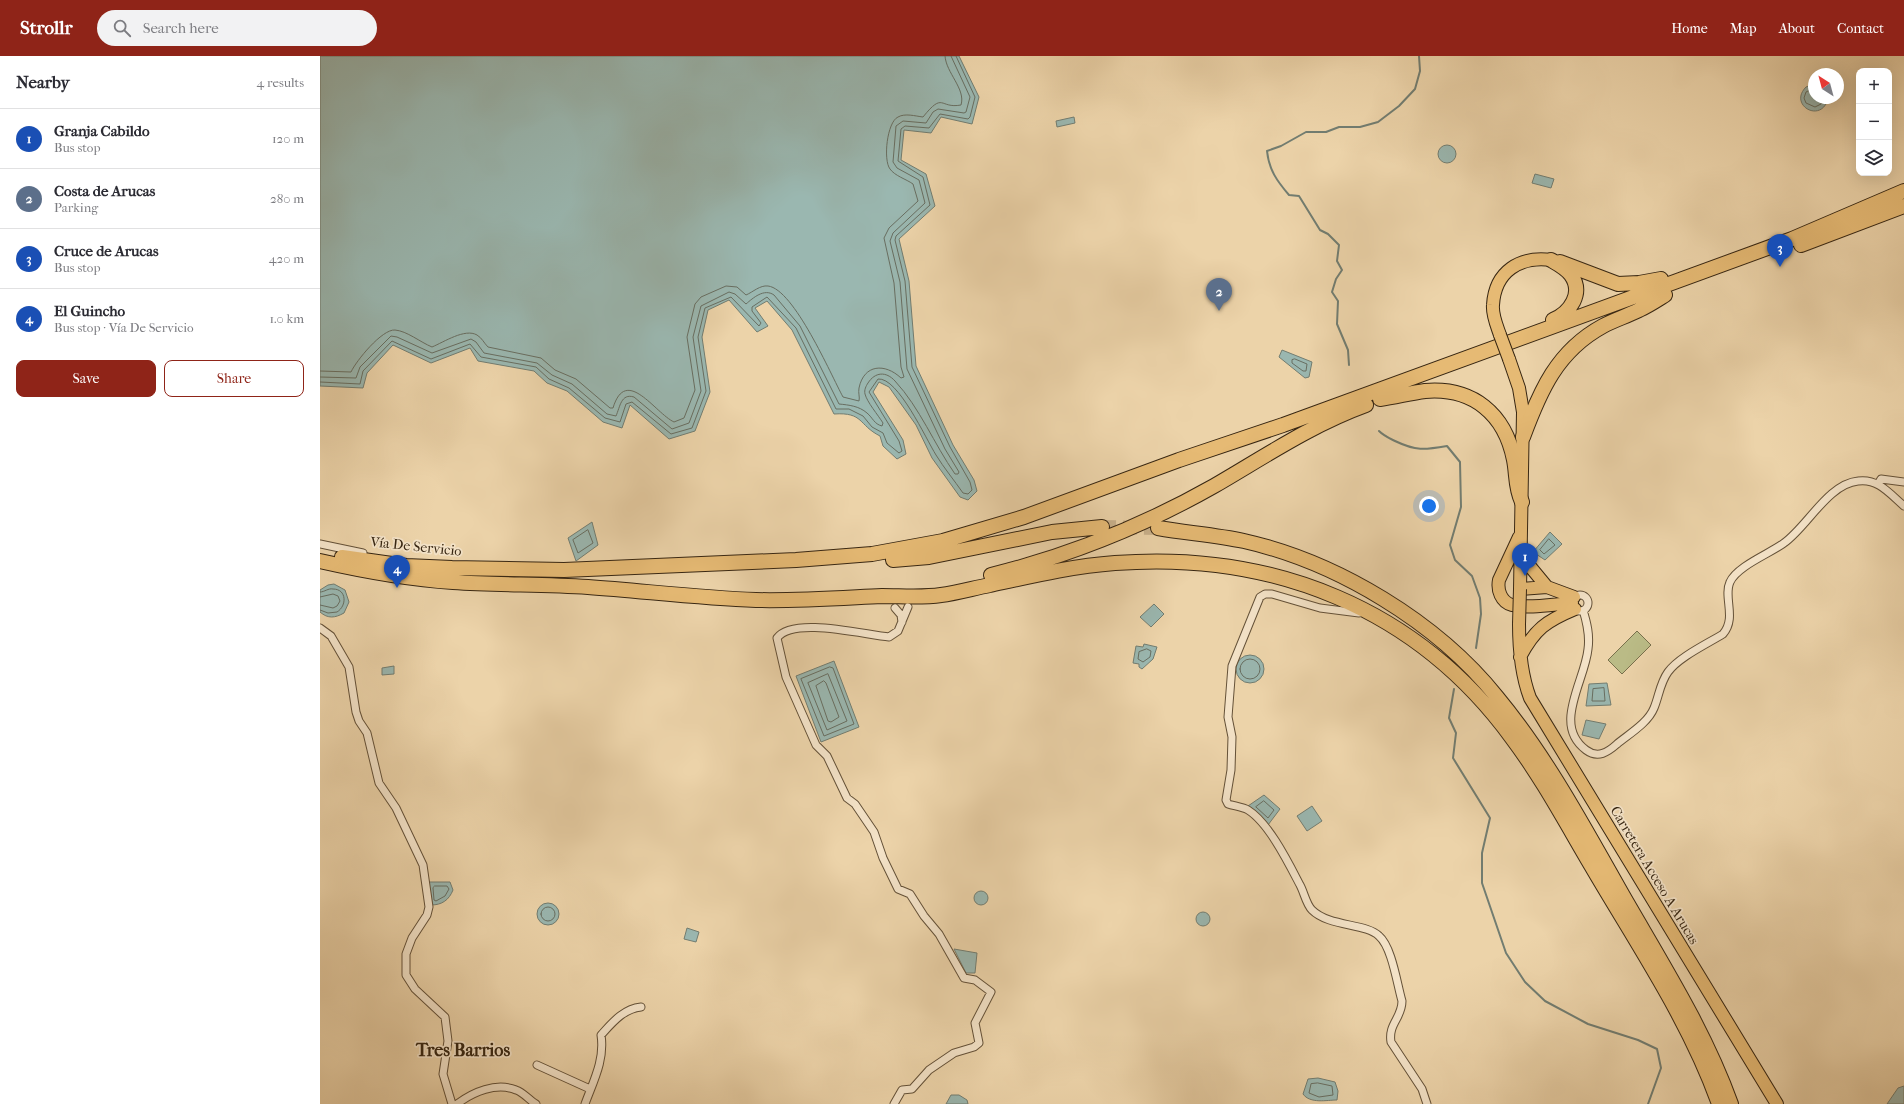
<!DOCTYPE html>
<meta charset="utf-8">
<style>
body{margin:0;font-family:"IM FELL French Canon",serif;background:#f2f2f3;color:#2b2b33}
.controls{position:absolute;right:12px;top:12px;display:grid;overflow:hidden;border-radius:8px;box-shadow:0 4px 16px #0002}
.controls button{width:36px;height:36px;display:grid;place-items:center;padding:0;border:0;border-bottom:1px solid #e1e1e2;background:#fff;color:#2b2b33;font:20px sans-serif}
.compass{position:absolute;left:1488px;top:12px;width:36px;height:36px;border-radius:50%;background:#fff;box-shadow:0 4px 16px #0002;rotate:324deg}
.you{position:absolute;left:1109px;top:450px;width:14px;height:14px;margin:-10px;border:3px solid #fff;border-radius:50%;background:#1a73e8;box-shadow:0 0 0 6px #1a73e833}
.badge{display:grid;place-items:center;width:26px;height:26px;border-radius:50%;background:#8f2418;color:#fff;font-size:13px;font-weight:700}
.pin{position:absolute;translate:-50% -33px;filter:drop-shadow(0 1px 2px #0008)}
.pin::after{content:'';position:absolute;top:21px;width:14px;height:12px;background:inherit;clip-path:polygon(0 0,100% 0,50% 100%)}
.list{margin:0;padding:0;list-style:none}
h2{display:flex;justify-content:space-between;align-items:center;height:52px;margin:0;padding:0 16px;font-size:17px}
h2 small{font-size:13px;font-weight:400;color:#7c7c81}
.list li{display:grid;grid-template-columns:26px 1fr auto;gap:12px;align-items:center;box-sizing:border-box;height:60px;padding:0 16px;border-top:1px solid #e1e1e2}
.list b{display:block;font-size:15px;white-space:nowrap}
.list p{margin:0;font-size:13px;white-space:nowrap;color:#7c7c81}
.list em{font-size:13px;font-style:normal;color:#7c7c81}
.actions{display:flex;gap:8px;padding:12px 16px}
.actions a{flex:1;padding:9px 0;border:1px solid #8f2418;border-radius:8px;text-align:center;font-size:14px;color:#8f2418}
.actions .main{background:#8f2418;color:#fff}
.icon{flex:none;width:22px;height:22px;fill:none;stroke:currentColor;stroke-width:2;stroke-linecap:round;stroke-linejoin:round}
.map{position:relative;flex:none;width:1584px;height:1048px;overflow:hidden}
header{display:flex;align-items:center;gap:24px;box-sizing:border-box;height:56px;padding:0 20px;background:#8f2418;color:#fff}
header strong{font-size:19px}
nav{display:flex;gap:22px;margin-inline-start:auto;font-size:14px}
.search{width:280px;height:36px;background:#f2f2f3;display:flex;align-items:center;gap:10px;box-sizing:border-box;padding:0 14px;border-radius:22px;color:#7c7c81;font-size:15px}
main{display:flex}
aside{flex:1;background:#fff}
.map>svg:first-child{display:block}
.green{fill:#babb86;stroke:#78704c}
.water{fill:#9ab7b0;stroke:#727d71}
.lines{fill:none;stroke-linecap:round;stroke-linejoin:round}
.shore{stroke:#686e61;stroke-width:1}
.stream{stroke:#727d71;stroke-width:2}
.highway-tunnel{stroke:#c8b08b;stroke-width:14;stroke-dasharray:14 7;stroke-linecap:butt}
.street-casing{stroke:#645138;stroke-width:9}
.primary-casing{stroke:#372612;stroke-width:14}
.highway-casing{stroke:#372612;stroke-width:16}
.street{stroke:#f3e2c7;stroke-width:7}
.primary{stroke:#e6ba74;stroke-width:12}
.highway{stroke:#e6ba74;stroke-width:14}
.primary-bridge-casing{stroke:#372612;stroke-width:14;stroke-linecap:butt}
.primary-bridge{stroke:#e6ba74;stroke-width:12}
.labels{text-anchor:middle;stroke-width:3.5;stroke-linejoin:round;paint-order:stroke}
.street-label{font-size:14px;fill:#372612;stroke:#f3e2c7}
.district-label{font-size:18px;font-weight:bold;fill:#372612;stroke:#f3e2c7}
</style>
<header>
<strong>Strollr</strong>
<div class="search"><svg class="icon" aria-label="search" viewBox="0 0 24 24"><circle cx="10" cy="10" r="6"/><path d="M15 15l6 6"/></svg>Search here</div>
<nav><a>Home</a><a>Map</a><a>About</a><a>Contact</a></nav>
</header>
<main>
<aside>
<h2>Nearby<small>4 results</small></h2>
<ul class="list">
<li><span class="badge" style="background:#1a4fb4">1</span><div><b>Granja Cabildo</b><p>Bus stop</p></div><em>120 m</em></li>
<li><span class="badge" style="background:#5c6f8a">2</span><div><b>Costa de Arucas</b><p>Parking</p></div><em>280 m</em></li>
<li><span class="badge" style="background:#1a4fb4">3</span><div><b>Cruce de Arucas</b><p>Bus stop</p></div><em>420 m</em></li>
<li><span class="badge" style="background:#1a4fb4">4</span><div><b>El Guincho</b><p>Bus stop · Vía De Servicio</p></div><em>1.0 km</em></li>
</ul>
<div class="actions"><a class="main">Save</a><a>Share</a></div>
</aside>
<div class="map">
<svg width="1584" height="1048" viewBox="0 0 1584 1048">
<rect width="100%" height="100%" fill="#ecd3a9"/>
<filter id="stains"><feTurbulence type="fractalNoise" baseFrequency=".005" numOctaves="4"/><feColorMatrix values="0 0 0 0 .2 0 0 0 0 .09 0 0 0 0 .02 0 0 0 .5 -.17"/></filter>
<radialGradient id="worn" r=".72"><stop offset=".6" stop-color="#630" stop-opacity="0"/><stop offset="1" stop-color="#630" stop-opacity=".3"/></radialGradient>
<path class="green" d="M1317,575L1331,589L1302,618L1288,604Z"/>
<path class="water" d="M0,0H639L659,41L652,68L621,61L611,77L584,74L581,104L606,118L615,150L579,183L589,225L596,310L633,389L654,424L657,435L648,444L640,441L612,402L596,369L569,331L559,326L553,336L583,384L586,398L577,403L563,390L560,380C538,369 544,356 514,358L472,274L447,245L435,252L448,270L437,276L409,244L388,254L382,281L390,336L375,375L349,383L310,349L302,372L283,366L247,335L227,327L214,315L158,305L150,292L111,307L73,289L47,317L43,332L0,330Z
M1494,28V42L1508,43C1501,68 1468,49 1486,31Z
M754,61L755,67L737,71L736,65Z
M1118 98a9 9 0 1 1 18 0a9 9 0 1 1-18 0Z
M1215,118L1234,123L1231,132L1212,127Z
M962,294L992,306L989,321L985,322L959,301Z
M272,466L278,489L256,505L248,482Z
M1230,476L1242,488L1225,504L1213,496Z
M14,528L25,534L29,546L24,557C15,562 8,563 0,556V534L8,529Z
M834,548L844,558L831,571L820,561Z
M824,588L837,591L833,603L822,613L819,611V608L813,607L816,590L823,591Z
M916 613a14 14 0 1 1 28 0a14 14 0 1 1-28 0Z
M514,605L539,671L501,686L476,620Z
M74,610V618L62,619V612Z
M1287,627L1291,649L1266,650L1269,628Z
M1266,664L1286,668L1279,683L1262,679Z
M944,739L960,753L948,769L928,750Z
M992,750L1002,765L987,775L977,760Z
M109,826H130L133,834C129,844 122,849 111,849Z
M654 842a7 7 0 1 1 14 0a7 7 0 1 1-14 0Z
M217 858a11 11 0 1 1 22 0a11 11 0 1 1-22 0Z
M876 863a7 7 0 1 1 14 0a7 7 0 1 1-14 0Z
M367,872L379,876L376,886L364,883Z
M634,893L657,897L655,917H646Z
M998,1022L1015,1026L1018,1035L1017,1044C1007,1044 990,1048 983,1038L988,1023Z
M1584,1030V1048H1567L1578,1032Z
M631,1039H639L647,1044L648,1048H626Z"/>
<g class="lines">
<path class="shore" d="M1494,32L1486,36L1484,42L1486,47L1495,51L1501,48L1504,42
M975,303L987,308L986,315H983L972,307V304Z
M0,315L31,316C36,305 62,273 75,274C87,275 100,286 112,291C124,286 145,272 157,279C162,282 164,287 168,291L221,302L235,314L256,323L290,352H293C306,309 335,357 354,366L364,362L375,334L367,281L375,248L381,241L406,230L417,231L426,239C433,236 440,229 448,230C474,233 511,319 523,341L539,345C540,341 538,337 539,332C544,308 565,307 581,322L584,321L581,311L574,227L564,182L569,172L598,145L593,128C586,123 575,120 570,113C563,104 567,66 578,61C585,57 595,60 603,61C624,35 619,53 641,49C646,33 626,17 625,0
M0,321L36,322L40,311L71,280L77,281L112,297L151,283L156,286L164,297L217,307L232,319L252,328L287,358L296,360C300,351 301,337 314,341L352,373L369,367L381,335L373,281L381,250L409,236L415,238L426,248C433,242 444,232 454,239L480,270L519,348C529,349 539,350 547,357C553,362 554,368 562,370L563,367C558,359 547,346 545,338C544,334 546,330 548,327C555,316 566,315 575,325C600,352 614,388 635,418H638L639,416L625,393L587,313L580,226L570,185L573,177L605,147L599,124L577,112L573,106L576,70L583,65L606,67L613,56L618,53L644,57L646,56L650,41L631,0
M0,326L40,328L43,315L72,285L111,303L150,288L161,301L216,311L229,323L249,332L285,362L300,366L306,348L312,346L351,378L372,372L386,335L378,281L385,252L411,241L439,270L441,267L432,255V251L447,241L476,272L516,353H529L543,360L552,371L563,377L567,387L579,397L582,395L579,385L549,336L558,323C578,321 606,383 616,399C624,412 634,424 643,437L648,438L652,434L650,426L630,391L592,311L585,225L575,184L576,180L610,149L603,121L578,105L581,73L585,70L609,72L620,58L648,63L650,61L655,41L636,0
M268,474L273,487L258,497L253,484Z
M1229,483L1235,489L1224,498L1220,494Z
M0,536C5,536 8,532 13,533C27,533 27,550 17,556L8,557L0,554
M0,541L13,538L18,540L20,545L17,550L13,552L0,549
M827,593L831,595L830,601L823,606L818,603L819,596Z
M920 613a10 10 0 1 1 20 0a10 10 0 1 1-20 0Z
M510,611L513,612L534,668L504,680L481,623Z
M508,618L527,665L507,674L488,627Z
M504,625L506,627L519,661L511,666L508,665L496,630Z
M1284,632L1285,645H1272L1273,633Z
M944,745L954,754L948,762L936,751Z
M115,830H127L129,833L125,840L116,845L114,844L113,832Z
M221 858a7 7 0 1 1 14 0a7 7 0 1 1-14 0Z
M998,1027L1012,1030L1013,1039L999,1041L989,1037L991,1028Z"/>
<path class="stream" d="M1029,309L1028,294L1017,268L1018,245L1012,236L1016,223L1022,214L1017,205L1019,189L1008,178L1000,174L979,140L969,139C957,125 949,114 947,95L961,90L986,76H1006L1019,71H1040L1058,66L1079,50L1095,33L1100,15L1099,0
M1059,375C1064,380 1069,382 1075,385C1096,395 1104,394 1127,390L1140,406L1141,451L1130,489L1135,504L1152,520L1160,542L1161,558L1156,592
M1134,633L1129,662L1136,677L1133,702L1170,762L1162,797V827L1186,897L1205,926L1225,945L1268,968L1318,984L1337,993L1341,1012L1328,1048"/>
<path class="highway-tunnel" d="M782,471L838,472"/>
<defs>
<path id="street" d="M1558,428L1561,423L1584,426
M0,488L43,497
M1252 547a8 8 0 1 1 16 0a8 8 0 1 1-16 0Z
M575,552L581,559L582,566
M1263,554C1267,567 1270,579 1268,593C1265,625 1232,669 1266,694C1278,703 1288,696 1297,688C1309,678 1328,667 1334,652C1339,640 1340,627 1348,616C1359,601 1387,588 1403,578C1417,562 1403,541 1410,526C1417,510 1451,497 1464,487C1487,471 1508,428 1538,425C1558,422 1570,438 1584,450
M1039,557L1000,552L952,538H945L940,541L912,610L908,661L912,681L911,714L906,744L908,748C914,750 923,751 928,754C949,767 969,808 980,829C984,836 986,848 992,854C1009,871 1046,867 1059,880C1072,891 1077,928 1082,945C1082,962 1068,968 1071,986L1102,1033L1107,1048
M0,572L11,580L29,611L36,656L39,665L47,677L59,727L76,752L103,809L109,851L107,859L92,882L86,898V919L95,933L125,961L128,985L123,1018L132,1048
M217,1009L270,1033
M137,1048C153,1036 176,1026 196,1034C203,1036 209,1044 216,1048
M265,1048C273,1026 285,1004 281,979C292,967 303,953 321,951
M574,1048L582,1034L592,1033L609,1014L634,997L654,991L659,987L655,967L671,936L655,924L644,922L619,878L604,860L590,838L578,833L563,802L554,776L535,748L527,742L507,700L496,689L466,621L457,582C473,560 545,579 569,581L578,575L588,551"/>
<path id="primary" d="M1180,279C1177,270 1172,259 1173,249C1175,215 1200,200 1231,204
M1189,303L1199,332L1203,356L1200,533L1227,531L1254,541
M1199,481L1179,524C1177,534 1181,546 1192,549C1208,553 1235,548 1252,547
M1202,494L1208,508L1227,531
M1199,568C1199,594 1201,618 1210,642L1457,1048
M1200,601C1215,573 1226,565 1255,553"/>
<path id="highway" d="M1481,189L1584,150
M1231,204C1238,208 1246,212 1251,219C1264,237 1250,257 1233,264
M1240,206L1298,228L1319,227L1341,223
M1060,343C1075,341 1090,337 1105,335C1153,331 1185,358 1194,404C1197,419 1195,431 1202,446
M1203,381C1220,335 1237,295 1283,270C1294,264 1307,260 1319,254C1328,250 1337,244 1345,239
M838,472C867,477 896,479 924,485C1017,506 1117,566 1177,641C1226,700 1264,771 1302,838C1341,906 1384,973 1411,1048
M22,501L86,510L132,512L244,514L476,504L552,498L623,485L704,461L859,404L963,369L1472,183L1584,135
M573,504L609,501L732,476L782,471
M0,505C44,515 88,523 133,526C178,529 223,528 268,531C324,535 380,542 436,544C478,545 520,542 562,540C581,540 602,542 621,539C637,537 654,532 670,529C711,520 753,510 795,507C953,495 1097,552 1192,682C1222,722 1246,767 1272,811C1317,888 1369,964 1399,1048
M671,519C748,500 825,469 894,430C944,401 991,369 1046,349"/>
</defs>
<use href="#street" class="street-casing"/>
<use href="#primary" class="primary-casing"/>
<use href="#highway" class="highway-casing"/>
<use href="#street" class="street"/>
<use href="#primary" class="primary"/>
<use href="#highway" class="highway"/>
<defs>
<path id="primary-bridge" d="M1180,279L1189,303
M1199,568L1200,533"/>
</defs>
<use href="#primary-bridge" class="primary-bridge-casing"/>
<use href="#primary-bridge" class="primary-bridge"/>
</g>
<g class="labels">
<g class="street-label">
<text transform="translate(96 490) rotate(6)" y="5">Vía De Servicio</text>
<text transform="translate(1335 819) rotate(59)" y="5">Carretera Acceso A Arucas</text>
</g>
<g class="district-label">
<text x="143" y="1000">Tres Barrios</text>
</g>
</g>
<rect width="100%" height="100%" filter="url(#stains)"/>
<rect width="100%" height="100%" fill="url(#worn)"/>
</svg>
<div class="controls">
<button>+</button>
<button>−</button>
<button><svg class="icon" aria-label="layers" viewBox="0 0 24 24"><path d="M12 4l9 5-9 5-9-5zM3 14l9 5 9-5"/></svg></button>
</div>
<svg class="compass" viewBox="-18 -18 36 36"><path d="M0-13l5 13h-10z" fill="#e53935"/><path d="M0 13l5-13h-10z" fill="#7c7c81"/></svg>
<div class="you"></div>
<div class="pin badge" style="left:1205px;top:520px;background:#1a4fb4">1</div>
<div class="pin badge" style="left:899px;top:255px;background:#5c6f8a">2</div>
<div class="pin badge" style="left:1460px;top:211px;background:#1a4fb4">3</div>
<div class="pin badge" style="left:77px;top:532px;background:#1a4fb4">4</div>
</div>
</main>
